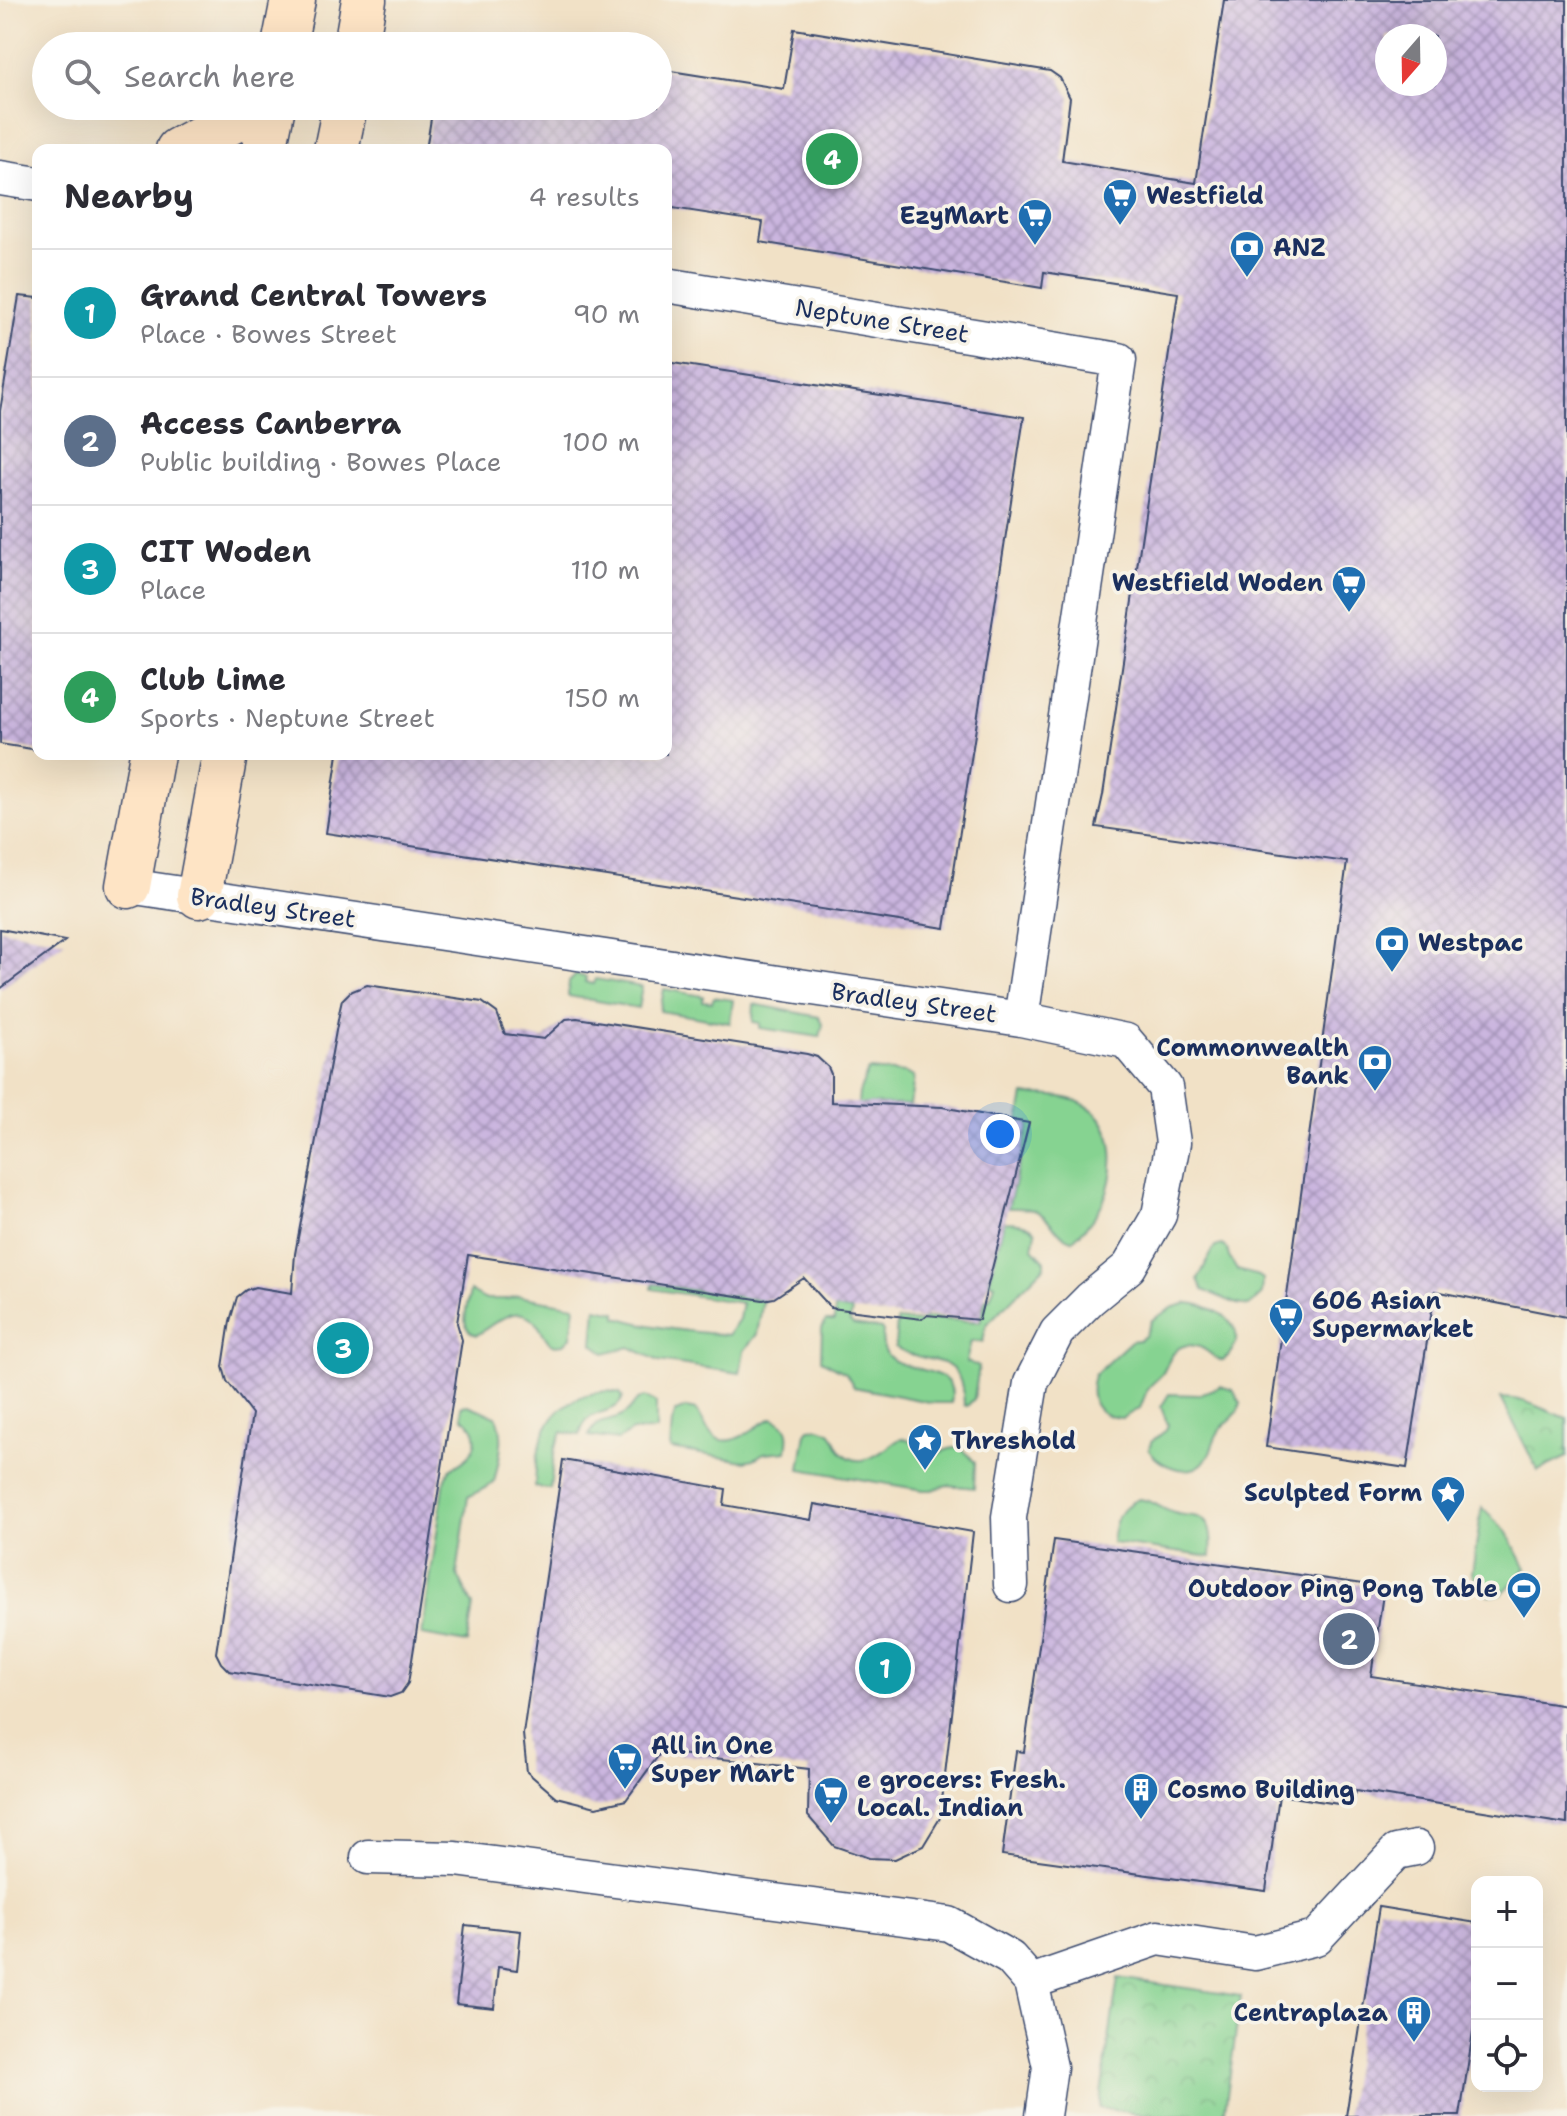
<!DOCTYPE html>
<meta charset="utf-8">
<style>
body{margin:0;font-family:"Shantell Sans",sans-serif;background:#f7f7f7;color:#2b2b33}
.controls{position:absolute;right:24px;bottom:24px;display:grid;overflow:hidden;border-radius:16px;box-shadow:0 8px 32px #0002}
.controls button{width:72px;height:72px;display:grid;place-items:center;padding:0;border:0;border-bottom:2px solid #e1e1e2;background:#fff;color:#2b2b33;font:40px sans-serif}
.compass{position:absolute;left:1375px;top:24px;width:72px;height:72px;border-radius:50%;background:#fff;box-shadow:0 8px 32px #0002;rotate:200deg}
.you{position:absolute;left:1000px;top:1134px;width:28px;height:28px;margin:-20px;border:6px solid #fff;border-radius:50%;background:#1a73e8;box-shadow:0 0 0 12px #1a73e833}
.badge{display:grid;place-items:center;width:52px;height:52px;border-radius:50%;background:#1f6fb2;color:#fff;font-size:26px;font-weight:700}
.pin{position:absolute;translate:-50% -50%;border:4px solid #fff;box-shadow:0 2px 8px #0006}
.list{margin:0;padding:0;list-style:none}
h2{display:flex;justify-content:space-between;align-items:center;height:104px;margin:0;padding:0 32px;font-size:34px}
h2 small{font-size:26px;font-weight:400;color:#7c7c81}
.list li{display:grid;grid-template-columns:52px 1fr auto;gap:24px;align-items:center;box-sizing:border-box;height:128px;padding:0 32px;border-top:2px solid #e1e1e2}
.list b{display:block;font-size:30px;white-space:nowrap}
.list p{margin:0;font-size:26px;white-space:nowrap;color:#7c7c81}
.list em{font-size:26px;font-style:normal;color:#7c7c81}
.icon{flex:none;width:44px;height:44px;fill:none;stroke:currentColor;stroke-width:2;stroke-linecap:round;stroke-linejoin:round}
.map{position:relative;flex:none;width:1567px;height:2116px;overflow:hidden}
.search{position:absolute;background:#fff;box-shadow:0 8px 32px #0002;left:32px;top:32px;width:640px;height:88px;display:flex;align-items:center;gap:20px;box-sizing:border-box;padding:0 28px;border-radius:44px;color:#7c7c81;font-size:30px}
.panel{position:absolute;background:#fff;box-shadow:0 8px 32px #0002;left:32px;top:144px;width:640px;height:616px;border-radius:16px}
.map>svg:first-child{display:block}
.green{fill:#86d391;stroke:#508178;stroke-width:2}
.park{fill:url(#park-crowns);stroke:#508178;stroke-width:2}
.building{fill:url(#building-cross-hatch);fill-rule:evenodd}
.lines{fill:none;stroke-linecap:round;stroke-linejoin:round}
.street-casing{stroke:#3b4a6e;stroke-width:37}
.secondary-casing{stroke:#3b4a6e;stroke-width:47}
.street{stroke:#fff;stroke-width:34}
.secondary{stroke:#fee4c5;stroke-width:44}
.labels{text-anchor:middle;stroke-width:7;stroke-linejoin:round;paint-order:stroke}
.poi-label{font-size:24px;font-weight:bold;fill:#1b2f5e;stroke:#f7f3e8;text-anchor:start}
.street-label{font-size:24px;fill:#1b2f5e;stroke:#f7f3e8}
</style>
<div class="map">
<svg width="1567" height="2116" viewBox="0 0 1567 2116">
<defs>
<pattern id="park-crowns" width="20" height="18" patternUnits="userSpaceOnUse" patternTransform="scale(2)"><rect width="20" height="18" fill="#86d391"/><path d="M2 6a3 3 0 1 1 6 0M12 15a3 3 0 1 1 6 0" fill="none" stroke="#73b57f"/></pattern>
<pattern id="building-cross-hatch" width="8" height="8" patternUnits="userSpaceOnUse" patternTransform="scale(2)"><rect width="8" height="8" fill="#cbb6df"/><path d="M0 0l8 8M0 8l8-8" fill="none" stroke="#a494b8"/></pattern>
</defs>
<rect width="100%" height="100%" fill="#f7f3e8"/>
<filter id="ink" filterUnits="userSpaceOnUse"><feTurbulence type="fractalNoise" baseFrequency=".0125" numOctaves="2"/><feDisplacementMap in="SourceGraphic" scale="16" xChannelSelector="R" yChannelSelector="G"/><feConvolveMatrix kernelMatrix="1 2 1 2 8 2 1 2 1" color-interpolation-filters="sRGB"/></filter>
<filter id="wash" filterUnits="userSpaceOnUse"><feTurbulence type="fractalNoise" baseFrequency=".006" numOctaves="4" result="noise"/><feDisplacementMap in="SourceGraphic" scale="32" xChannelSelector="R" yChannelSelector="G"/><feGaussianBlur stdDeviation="1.8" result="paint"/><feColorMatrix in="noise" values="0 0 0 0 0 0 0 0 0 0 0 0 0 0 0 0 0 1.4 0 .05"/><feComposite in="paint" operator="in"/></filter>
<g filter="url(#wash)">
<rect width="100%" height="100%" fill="#f1e1c6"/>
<path class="green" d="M576,975L586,977L585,982L594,984L596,979L642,987L638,1008L568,996L569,982Z
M664,989L703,996V1001L712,1002L714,997L733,1000L730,1023L660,1011Z
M754,1004L819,1017L823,1024L820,1037L760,1028V1023L753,1022Z
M868,1070L905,1073L914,1077L910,1105L858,1104L859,1093Z
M1024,1095C1043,1095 1068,1095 1085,1105C1120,1124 1117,1176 1101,1206C1094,1219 1084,1230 1073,1240C1057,1238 1051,1217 1036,1211C1027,1207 1017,1208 1008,1208L1029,1126L1026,1122L1019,1121Z
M1004,1222C1017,1223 1028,1222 1036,1232L1033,1248L1045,1261V1266L986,1325L983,1342L971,1341L966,1362L979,1366L974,1399L967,1406L964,1405C962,1347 930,1369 895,1347L897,1320L919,1322L927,1318L980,1322L986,1298H990L995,1284L989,1282Z
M1222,1245L1227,1249L1229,1257L1237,1270L1259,1276L1263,1280L1262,1294L1249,1306L1237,1304L1203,1290L1198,1279C1204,1268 1209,1257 1215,1247Z
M653,1284L763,1300L757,1334L744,1351L740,1373L659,1361L630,1347L605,1353L593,1344L596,1308L617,1312V1317C652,1328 692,1332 728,1335L739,1319L742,1303L652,1289Z
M470,1291L484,1299H507L518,1296L575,1306L571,1337L564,1344L552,1345C545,1339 543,1331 537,1324C519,1300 495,1323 477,1335C457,1330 468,1306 470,1291Z
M1188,1303C1219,1306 1257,1330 1223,1361C1212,1359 1208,1348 1196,1346C1176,1342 1171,1356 1164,1371C1161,1377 1155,1380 1151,1385C1145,1391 1144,1400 1140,1408L1122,1418C1095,1417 1087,1398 1094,1375L1131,1341L1139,1340L1145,1336L1152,1320L1174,1307Z
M835,1308L852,1311L850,1322L853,1325L881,1329L883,1332C874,1386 962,1352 951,1403H934L854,1387L846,1373L821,1360L822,1329L826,1321H834Z
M1220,1386L1233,1390L1241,1403C1237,1418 1226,1421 1218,1433C1212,1442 1212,1454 1204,1462C1189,1478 1158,1466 1149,1450L1151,1442L1165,1431L1168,1425L1161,1407L1169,1394L1198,1395Z
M607,1391L620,1393L623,1397C615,1419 586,1404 580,1435L562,1432L555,1447L550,1489L535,1487C536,1436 550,1397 607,1391Z
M645,1397L656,1403V1430L632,1431L618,1440L589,1436C598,1415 612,1425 626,1413C634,1407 633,1400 645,1397Z
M468,1405L496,1416C507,1436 498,1462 494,1483L468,1497L457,1574L473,1606L467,1643L422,1635L445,1478L451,1468C475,1458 486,1434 462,1417L461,1406Z
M686,1408L696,1410C703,1418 706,1431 715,1437C735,1450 755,1424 773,1418C790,1425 790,1434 787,1451L764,1453L754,1459L744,1461L670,1449L672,1423L676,1412Z
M819,1428L829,1431C836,1437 836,1446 843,1453C863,1472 884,1449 901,1438C918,1440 917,1451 929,1454C944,1458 955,1433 975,1463L974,1488L947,1485L932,1490H923L800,1469L806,1433L809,1429Z
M1139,1499C1153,1500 1161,1509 1174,1513C1180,1515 1187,1515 1193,1516C1214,1519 1212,1541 1211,1557L1112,1543C1114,1522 1118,1507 1139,1499Z
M1482,1508L1506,1531L1526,1568L1502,1594L1488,1595L1472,1573Z"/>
<path class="park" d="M1501,1398C1532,1399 1540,1410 1567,1418V1457L1538,1471Z
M1118,1978L1241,1996L1224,2116H1155L1099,2108Z"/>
<g id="blocks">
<path class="building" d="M1224,0H1567V1317L1435,1291L1407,1468L1266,1447L1347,862L1096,827L1103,795L1178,293L1044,272L1042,288L760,242L763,222L666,207V150H426L433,106H658V69L784,89L794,29L1050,71L1060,78L1070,98L1062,161L1196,183ZM1387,36H1435V84H1387Z
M445,34L518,46H443Z
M19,296L38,298V750L0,744V411Z
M666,362L1024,417L945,928L326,833L338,754H666Z
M0,929L65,941L0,989Z
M367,985L482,1002L497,1013L505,1034L544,1039L566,1019L577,1018L807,1054L817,1057L828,1067L831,1074V1102L942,1107L1029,1123L979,1320L927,1315L922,1319L831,1308L804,1278L774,1298L763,1300L468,1255L457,1323L462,1340L412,1660L408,1683L401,1693L390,1697L229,1671L221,1663L216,1653L252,1414L227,1381L223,1367L230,1321L237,1297L246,1290L255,1287L292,1293L295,1254L340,1009L342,1000L350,992Z
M563,1460L726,1489L724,1505L811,1520L814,1504L973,1532L940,1818L923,1846L895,1859L869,1858L834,1846L808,1816L809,1769L661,1752L626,1800L596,1807L556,1797L527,1772L523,1734Z
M1054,1540L1384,1587L1371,1676L1567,1706V1824L1355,1791L1352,1806L1279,1795L1266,1891L1002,1855L1016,1751L1024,1752Z
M1379,1907L1477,1923V2006L1460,2116H1346Z
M465,1925L521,1931L517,1970L498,1967L494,2008L456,2004Z"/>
</g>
</g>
<g filter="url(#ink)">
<use href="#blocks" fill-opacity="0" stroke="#3b4a6e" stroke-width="2"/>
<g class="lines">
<defs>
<path id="street" d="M0,178L38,184
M666,285L1119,360L1021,1019
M128,886L1021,1019L1126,1041L1165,1087L1173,1143L1159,1215L1129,1267L1090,1299L1057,1332L1031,1383L1009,1517L1011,1585
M368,1857L456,1859L949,1924L1010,1958L1031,1982L1050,2067L1043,2116
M1031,1982L1158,1938L1255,1953L1316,1938L1396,1852L1416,1848"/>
<path id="secondary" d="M284,46L293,0
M356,46L364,0
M178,150L261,106
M264,150L273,106
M336,150L345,106
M128,886L152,754
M199,896L225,754"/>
</defs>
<use href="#street" class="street-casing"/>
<use href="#secondary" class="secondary-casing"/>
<use href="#street" class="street"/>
<use href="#secondary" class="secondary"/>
</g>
</g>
<defs>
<symbol id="supermarket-pin" viewBox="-11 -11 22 30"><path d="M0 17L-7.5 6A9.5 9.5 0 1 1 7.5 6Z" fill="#1f6fb2" stroke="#f7f3e8"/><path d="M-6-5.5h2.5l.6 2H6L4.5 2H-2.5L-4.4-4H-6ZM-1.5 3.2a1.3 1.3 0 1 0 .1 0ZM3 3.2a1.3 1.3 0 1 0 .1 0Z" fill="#fff"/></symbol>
<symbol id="bank-pin" viewBox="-11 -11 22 30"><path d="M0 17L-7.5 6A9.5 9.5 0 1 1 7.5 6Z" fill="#1f6fb2" stroke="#f7f3e8"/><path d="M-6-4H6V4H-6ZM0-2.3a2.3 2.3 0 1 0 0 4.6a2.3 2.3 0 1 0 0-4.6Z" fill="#fff"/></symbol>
<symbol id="sight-pin" viewBox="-11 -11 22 30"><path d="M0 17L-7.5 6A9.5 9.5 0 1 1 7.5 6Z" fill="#1f6fb2" stroke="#f7f3e8"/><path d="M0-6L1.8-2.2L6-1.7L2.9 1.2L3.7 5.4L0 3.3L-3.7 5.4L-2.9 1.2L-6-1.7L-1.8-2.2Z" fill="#fff"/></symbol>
<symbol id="stadium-pin" viewBox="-11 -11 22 30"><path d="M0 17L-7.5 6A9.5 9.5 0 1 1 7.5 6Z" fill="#1f6fb2" stroke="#f7f3e8"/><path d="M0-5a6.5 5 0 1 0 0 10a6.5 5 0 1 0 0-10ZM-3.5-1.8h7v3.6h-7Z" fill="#fff"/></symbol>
<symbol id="building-pin" viewBox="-11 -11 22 30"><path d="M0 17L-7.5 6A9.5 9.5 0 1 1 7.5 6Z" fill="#1f6fb2" stroke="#f7f3e8"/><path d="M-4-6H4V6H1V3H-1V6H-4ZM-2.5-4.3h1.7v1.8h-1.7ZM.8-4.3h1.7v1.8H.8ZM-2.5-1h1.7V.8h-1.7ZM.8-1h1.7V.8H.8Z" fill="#fff"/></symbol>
</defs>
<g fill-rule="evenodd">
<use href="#supermarket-pin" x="1100" y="176" width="40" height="54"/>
<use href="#supermarket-pin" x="1015" y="196" width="40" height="54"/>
<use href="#bank-pin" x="1227" y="228" width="40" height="54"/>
<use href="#supermarket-pin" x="1329" y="563" width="40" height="54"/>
<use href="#bank-pin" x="1372" y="923" width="40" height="54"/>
<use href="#bank-pin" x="1355" y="1042" width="40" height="54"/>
<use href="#supermarket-pin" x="1266" y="1295" width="40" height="54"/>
<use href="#sight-pin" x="905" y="1421" width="40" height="54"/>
<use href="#sight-pin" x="1428" y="1473" width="40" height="54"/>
<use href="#stadium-pin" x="1504" y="1569" width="40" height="54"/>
<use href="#supermarket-pin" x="605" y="1740" width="40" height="54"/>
<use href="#building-pin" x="1121" y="1770" width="40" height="54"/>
<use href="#supermarket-pin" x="811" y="1774" width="40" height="54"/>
<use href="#building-pin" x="1394" y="1993" width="40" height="54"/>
</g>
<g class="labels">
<g class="poi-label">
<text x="1146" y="204">Westfield</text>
<text x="1009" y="224" text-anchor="end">EzyMart</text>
<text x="1273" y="256">ANZ</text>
<text x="1323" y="591" text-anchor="end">Westfield Woden</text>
<text x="1418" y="951">Westpac</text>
<text x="1349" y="1056" text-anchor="end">Commonwealth<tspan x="1349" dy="28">Bank</tspan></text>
<text x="1312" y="1309">606 Asian<tspan x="1312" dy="28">Supermarket</tspan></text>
<text x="951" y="1449">Threshold</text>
<text x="1422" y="1501" text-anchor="end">Sculpted Form</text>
<text x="1498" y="1597" text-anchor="end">Outdoor Ping Pong Table</text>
<text x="651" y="1754">All in One<tspan x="651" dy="28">Super Mart</tspan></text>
<text x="857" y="1788">e grocers: Fresh.<tspan x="857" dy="28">Local. Indian</tspan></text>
<text x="1167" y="1798">Cosmo Building</text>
<text x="1388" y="2021" text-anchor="end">Centraplaza</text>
</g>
<g class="street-label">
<text transform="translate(882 321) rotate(9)" y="8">Neptune Street</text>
<text transform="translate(273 908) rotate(8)" y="8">Bradley Street</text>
<text transform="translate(914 1003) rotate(8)" y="8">Bradley Street</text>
</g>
</g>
</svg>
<div class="controls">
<button>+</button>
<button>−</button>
<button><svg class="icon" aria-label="locate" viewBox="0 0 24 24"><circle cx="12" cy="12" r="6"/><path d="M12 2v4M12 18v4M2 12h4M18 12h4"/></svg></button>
</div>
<svg class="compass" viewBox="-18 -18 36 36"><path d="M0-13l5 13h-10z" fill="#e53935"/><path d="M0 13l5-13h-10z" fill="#7c7c81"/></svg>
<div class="you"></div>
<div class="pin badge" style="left:885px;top:1668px;background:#0f9aa8">1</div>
<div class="pin badge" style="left:1349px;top:1639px;background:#5c6f8a">2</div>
<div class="pin badge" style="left:343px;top:1348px;background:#0f9aa8">3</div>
<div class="pin badge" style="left:832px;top:159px;background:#2e9e5b">4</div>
<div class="search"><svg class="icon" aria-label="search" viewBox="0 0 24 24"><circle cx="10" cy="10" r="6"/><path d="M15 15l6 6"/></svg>Search here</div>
<section class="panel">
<h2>Nearby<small>4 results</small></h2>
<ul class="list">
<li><span class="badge" style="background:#0f9aa8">1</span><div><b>Grand Central Towers</b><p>Place · Bowes Street</p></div><em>90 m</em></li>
<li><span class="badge" style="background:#5c6f8a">2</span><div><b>Access Canberra</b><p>Public building · Bowes Place</p></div><em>100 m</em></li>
<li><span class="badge" style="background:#0f9aa8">3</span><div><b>CIT Woden</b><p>Place</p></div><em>110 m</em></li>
<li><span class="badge" style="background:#2e9e5b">4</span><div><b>Club Lime</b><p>Sports · Neptune Street</p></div><em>150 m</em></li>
</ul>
</section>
</div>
